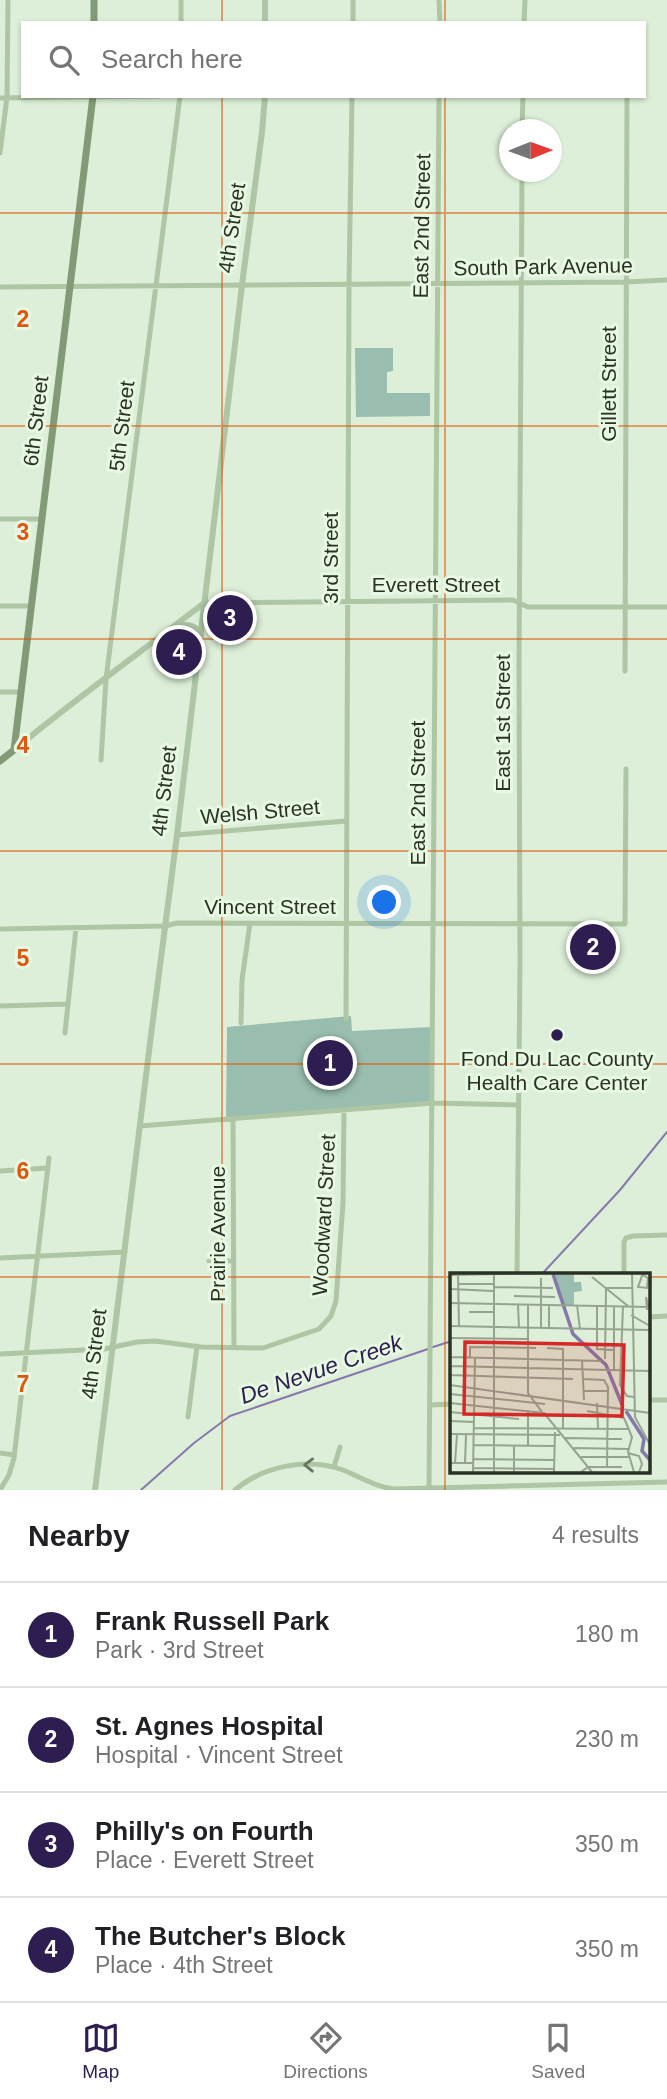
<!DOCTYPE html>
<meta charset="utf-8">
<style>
body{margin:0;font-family:Arial,sans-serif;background:#f6f6f6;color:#202124}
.compass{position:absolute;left:499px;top:119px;width:63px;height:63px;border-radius:50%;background:#fff;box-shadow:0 2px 5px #0004;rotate:89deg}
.you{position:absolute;left:385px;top:903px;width:24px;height:24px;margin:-18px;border:5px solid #fff;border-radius:50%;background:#1a73e8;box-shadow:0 0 0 10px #1a73e833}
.badge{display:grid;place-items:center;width:46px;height:46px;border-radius:50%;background:#2e1d51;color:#fff;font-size:23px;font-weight:700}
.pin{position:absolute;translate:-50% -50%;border:4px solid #fff;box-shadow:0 2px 7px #0006}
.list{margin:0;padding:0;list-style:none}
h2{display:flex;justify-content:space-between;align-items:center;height:91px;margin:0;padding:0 28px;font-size:30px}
h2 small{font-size:23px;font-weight:400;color:#757577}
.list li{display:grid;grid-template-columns:46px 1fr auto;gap:21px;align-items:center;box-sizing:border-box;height:105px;padding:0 28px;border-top:2px solid #e0e0e0}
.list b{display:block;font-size:26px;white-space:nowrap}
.list p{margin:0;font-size:23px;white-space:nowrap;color:#757577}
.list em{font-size:23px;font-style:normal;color:#757577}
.icon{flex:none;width:38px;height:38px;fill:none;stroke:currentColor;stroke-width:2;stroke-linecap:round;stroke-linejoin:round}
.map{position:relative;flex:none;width:667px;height:1490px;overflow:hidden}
.search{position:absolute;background:#fff;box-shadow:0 2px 5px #0004;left:21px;right:21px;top:21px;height:77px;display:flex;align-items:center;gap:18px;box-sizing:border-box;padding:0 24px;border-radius:0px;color:#757577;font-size:26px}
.sheet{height:511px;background:#fff}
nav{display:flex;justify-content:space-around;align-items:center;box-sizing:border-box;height:98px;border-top:2px solid #e0e0e0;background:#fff;font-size:19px;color:#757577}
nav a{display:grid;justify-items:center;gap:4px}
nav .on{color:#2e1d51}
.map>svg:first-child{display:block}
.green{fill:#99bdae}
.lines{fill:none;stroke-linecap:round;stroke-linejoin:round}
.stream{stroke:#8778ab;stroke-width:2}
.minor{stroke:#aec6a4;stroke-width:5}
.tertiary{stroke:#aec6a4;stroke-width:6}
.secondary{stroke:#839a76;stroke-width:7}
.oneway{stroke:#66755e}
.grid{fill:none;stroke:#df570d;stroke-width:2;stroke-opacity:0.55}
.poi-dot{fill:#2e1d51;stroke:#e7f8e3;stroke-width:2.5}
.labels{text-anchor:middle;stroke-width:6;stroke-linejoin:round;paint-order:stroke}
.street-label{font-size:21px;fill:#2b3225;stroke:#e7f8e3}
.poi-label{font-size:21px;fill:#2b3225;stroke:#e7f8e3}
.water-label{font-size:23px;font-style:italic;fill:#2e1d51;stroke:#e7f8e3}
.inset-river{fill:none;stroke:#8778ab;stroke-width:3.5}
.inset-road{fill:none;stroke:#96a390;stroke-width:2}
.view{fill:#d62828;fill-opacity:0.15;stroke:#d62828;stroke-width:3.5}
.inset-edge{fill:none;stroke:#2b3225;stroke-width:3.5}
.grid-label{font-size:23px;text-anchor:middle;font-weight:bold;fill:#df570d;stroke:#e7f8e3;stroke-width:6;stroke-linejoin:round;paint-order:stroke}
</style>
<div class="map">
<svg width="667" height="1490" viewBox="0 0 667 1490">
<rect width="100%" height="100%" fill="#ddefd8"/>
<path class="green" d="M355,348H393V371L387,372V393H430V416L356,417Z
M351,1016L352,1031L433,1027L432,1103L226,1119L227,1027Z"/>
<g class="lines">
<path class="stream" d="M541,1275L620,1190L667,1132
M433,1347L452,1341
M141,1490L194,1443L230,1416L428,1349"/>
<path class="minor" d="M439,0L440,23
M181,23V0
M353,23V0
M524,23L525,0
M0,98L160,96
M522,130L523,96
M0,153L7,97L8,0
M0,287L625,282L667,280
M0,519H42
M204,603L513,600L528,607H667
M0,606H31
M625,671L627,96
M0,692H20
M101,760L106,679L180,96
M177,835L346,821
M0,929L165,926L177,923L625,924L626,769
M0,1006L68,1004
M346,1019L349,284L352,96
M241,1023L242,980L250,923
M65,1033L76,928
M233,1119L234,1348
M140,1126L432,1103L518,1105
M0,1171L48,1168
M0,1258L125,1252
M209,1261H233
M517,1275L520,963L519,665L522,172
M624,1275V1242L626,1238L633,1236L667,1235
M648,1317L667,1316
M0,1354L104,1349L137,1342L155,1341L201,1347L263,1348L319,1329L331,1316L336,1301L343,1203L344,1110
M648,1400H667
M430,1405L452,1404
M188,1417L197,1346
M0,1453L14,1455
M334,1467L340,1447
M0,1490L9,1475L14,1458L49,1158
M235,1490C263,1466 308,1457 343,1470C360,1477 376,1487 394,1489L667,1482
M429,1490L439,96"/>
<path class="tertiary" d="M265,23V0
M179,625C188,624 197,626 201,635
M14,750C75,699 141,652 204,603
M95,1490L151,1035L177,835L242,285L262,132L265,96"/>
<path class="secondary" d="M94,23V0
M0,761L14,750L93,96"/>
</g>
<defs><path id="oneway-chevron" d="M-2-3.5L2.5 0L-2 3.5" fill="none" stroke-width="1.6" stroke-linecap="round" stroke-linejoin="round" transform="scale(1.75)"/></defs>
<use class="oneway" href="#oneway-chevron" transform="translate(309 1465) rotate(-179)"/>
<path class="grid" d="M222,0V23M445,0V23M222,96V1490M445,96V1490M0,213H667M0,426H667M0,639H667M0,851H667M0,1064H667M0,1277H452M648,1277H667"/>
<circle class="poi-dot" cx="557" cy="1035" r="7"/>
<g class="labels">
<g class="street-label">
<text transform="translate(422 226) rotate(-89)" y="7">East 2nd Street</text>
<text transform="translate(232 228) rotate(-82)" y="7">4th Street</text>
<text transform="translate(543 267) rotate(-1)" y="7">South Park Avenue</text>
<text transform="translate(609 384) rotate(-90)" y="7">Gillett Street</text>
<text transform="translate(36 421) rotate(-83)" y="7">6th Street</text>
<text transform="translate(122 426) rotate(-83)" y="7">5th Street</text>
<text transform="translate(331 558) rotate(-90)" y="7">3rd Street</text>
<text x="436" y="592">Everett Street</text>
<text transform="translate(503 723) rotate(-90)" y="7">East 1st Street</text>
<text transform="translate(164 791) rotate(-83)" y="7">4th Street</text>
<text transform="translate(418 793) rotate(-90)" y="7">East 2nd Street</text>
<text transform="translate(260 812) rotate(-5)" y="7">Welsh Street</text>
<text x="270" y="914">Vincent Street</text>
<text transform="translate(324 1215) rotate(-87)" y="7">Woodward Street</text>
<text transform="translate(218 1234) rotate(-90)" y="7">Prairie Avenue</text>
<text transform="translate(94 1354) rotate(-83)" y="7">4th Street</text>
</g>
<g class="poi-label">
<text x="557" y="1066">Fond Du Lac County<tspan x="557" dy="24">Health Care Center</tspan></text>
</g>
<g class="water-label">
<text transform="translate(321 1369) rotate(-19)" y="8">De Nevue Creek</text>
</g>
</g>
<g transform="translate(450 1273)">
<rect width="200" height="200" fill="#ddefd8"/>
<path d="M104,0H124V9H131L132,18L124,19V32H114Z" fill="#99bdae"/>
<path class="inset-river" d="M103,1L123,61L156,92L173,134M176,138L194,166L192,178L200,187"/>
<path class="inset-road" d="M8,0L9,54M182,0L185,144L200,172M0,2L101,0M193,2L198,5L197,15L188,14L193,0M142,4L178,33M91,5V55M8,11H44M44,14L103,15M0,16L43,18M64,23L105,24M0,30L200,34M68,32L69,55M78,32V120L92,139M127,32L130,56M99,33V55M147,33V76L164,77M173,33L170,112L177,123L184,124M197,37L196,24L200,39M19,39H44M181,42L200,53M0,53L200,57M0,65L78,66M0,74V110M97,75L113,76V156M0,84L151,88M20,85V74L86,75M155,86L156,15H182M132,87L134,127M0,93L200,98M164,97V33M0,102L123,106M133,106L154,107L158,114L157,194M0,112L200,140M133,118H158M0,121L95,131M0,130L94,140L142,199M147,130L148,155M137,138L174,145L182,164L178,179L184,199M0,139L69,146M0,148L24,149M24,155L179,156M0,161L110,162M115,165L172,166M24,172L104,173M78,173V138M124,175L178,176M178,180L189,183L192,191L189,199M131,184H179M23,186L104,187M0,190H23M5,190L7,161M15,190L16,162M23,195L104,196M23,199L25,85M44,199V2M64,199V173M104,199L105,159M131,199L138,194H172"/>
<path class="view" d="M15,69L174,72L172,143L14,141Z"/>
<rect width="200" height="200" class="inset-edge"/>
</g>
<g class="grid-label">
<text x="23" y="327">2</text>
<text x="23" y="540">3</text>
<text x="23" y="753">4</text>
<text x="23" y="966">5</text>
<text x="23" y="1179">6</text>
<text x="23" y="1392">7</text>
</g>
</svg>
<svg class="compass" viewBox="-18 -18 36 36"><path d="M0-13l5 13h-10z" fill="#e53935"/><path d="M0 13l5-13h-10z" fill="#757577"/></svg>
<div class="you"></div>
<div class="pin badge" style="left:330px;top:1063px">1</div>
<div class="pin badge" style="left:593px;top:947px">2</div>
<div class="pin badge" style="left:230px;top:618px">3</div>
<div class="pin badge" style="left:179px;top:652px">4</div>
<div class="search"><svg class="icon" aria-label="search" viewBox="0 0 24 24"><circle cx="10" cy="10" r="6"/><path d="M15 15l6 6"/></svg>Search here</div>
</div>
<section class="sheet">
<h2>Nearby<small>4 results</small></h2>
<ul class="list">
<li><span class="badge">1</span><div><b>Frank Russell Park</b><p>Park · 3rd Street</p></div><em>180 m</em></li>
<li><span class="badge">2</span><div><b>St. Agnes Hospital</b><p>Hospital · Vincent Street</p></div><em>230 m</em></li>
<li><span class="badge">3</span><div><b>Philly's on Fourth</b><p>Place · Everett Street</p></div><em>350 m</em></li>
<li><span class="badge">4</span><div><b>The Butcher's Block</b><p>Place · 4th Street</p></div><em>350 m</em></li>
</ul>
</section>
<nav>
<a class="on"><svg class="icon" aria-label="map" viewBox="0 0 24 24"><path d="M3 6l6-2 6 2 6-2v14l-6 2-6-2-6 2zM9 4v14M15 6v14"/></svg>Map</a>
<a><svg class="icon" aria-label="directions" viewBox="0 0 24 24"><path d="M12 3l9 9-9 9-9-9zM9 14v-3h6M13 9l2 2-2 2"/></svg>Directions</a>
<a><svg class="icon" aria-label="saved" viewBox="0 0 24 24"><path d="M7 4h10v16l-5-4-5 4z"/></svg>Saved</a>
</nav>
